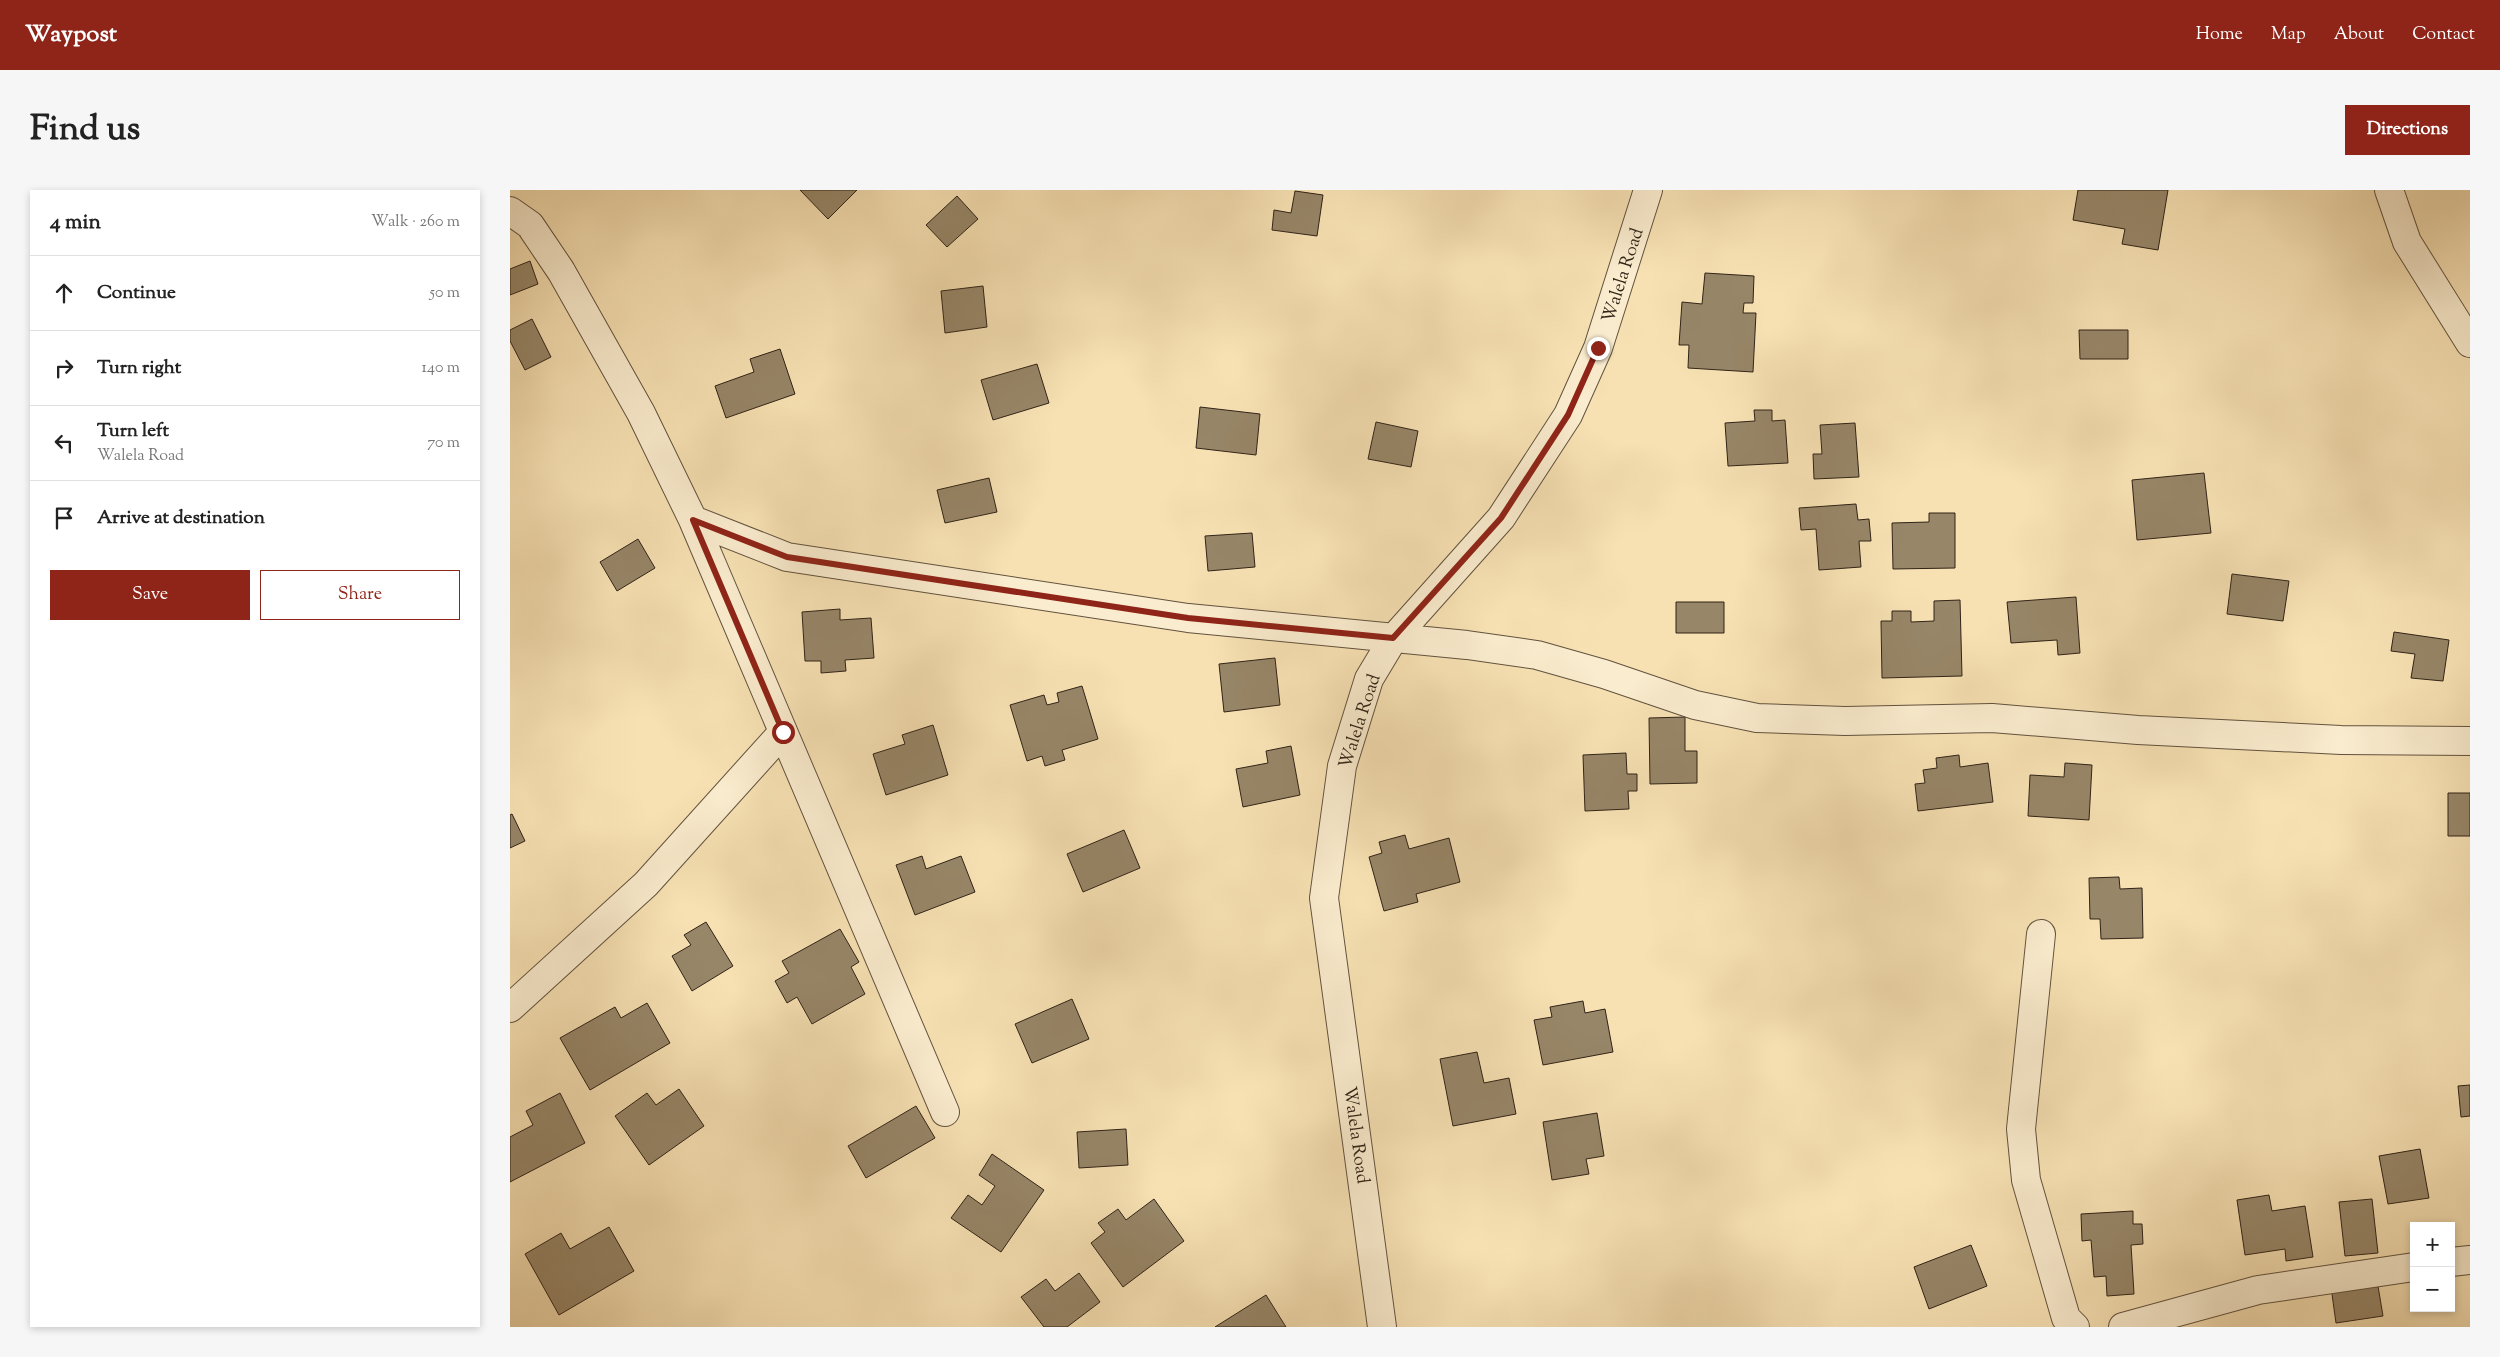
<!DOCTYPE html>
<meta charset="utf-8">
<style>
body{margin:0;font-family:"Sorts Mill Goudy",serif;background:#f6f6f6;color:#222}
.controls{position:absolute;right:15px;bottom:15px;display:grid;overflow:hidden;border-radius:0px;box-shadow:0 2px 8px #0003}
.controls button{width:45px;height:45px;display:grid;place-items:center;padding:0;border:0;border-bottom:1px solid #e0e0e0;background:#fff;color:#222;font:25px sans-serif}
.stop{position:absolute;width:15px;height:15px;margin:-11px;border:4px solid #8f2418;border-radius:50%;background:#fff}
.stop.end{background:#8f2418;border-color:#fff;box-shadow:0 1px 5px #0008}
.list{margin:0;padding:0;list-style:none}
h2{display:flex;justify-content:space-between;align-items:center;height:65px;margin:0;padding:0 20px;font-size:21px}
h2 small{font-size:16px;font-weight:400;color:#767676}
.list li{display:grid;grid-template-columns:32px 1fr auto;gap:15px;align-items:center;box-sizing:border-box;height:75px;padding:0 20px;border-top:1px solid #e0e0e0}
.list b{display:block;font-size:19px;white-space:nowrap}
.list p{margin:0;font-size:16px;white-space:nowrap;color:#767676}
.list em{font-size:16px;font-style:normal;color:#767676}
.actions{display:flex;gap:10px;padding:15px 20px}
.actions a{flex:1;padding:11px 0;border:1px solid #8f2418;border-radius:0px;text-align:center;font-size:18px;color:#8f2418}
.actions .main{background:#8f2418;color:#fff}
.icon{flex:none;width:28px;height:28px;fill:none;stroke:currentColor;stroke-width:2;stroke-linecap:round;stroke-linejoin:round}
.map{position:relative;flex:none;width:1960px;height:1137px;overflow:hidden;border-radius:0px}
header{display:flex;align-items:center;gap:30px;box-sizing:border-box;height:70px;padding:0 25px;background:#8f2418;color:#fff}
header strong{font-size:24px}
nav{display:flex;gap:28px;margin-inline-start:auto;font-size:18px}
.intro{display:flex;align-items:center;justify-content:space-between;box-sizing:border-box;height:120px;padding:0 30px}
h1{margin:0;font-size:35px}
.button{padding:12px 22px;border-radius:0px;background:#8f2418;color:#fff;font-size:18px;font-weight:700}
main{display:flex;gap:30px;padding:0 30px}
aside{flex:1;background:#fff;border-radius:0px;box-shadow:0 2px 8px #0003}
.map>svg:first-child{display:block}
.building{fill:#978668;stroke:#302317}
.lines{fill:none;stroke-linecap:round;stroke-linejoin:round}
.minor-casing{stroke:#62523e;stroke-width:30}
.minor{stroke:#faecce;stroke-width:28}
.route{stroke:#8f2418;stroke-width:6}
.labels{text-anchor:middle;stroke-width:4;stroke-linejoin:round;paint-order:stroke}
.street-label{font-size:18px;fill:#302317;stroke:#faecce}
</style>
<header>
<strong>Waypost</strong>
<nav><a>Home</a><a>Map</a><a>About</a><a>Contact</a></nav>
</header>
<div class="intro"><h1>Find us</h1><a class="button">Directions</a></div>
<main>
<aside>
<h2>4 min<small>Walk · 260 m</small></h2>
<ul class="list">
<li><svg class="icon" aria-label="ahead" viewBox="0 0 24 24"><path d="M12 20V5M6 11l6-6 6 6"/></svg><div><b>Continue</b></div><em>50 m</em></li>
<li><svg class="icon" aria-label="right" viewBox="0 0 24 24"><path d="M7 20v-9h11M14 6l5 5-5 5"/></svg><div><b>Turn right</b></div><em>140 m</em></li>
<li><svg class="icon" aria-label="left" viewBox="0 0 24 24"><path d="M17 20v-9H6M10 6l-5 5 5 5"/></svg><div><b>Turn left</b><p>Walela Road</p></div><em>70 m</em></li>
<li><svg class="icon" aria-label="arrive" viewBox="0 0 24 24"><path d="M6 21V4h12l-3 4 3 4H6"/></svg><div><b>Arrive at destination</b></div></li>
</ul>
<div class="actions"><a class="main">Save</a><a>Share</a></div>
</aside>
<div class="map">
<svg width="1960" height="1137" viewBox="0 0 1960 1137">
<rect width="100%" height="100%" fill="#f7e1b3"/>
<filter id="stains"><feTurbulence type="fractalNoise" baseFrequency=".004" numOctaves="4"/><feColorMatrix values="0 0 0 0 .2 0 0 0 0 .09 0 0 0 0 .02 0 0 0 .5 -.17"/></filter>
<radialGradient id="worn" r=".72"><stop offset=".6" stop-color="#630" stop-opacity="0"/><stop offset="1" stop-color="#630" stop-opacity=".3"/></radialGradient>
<path class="building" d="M290,0H347L318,29Z
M1568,0H1658L1648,60L1612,54L1615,39L1563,30Z
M785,1L813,5L807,46L762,40L764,20L781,23Z
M447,6L468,29L437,57L416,35Z
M20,71L28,94L0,105V79Z
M1195,83L1244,86L1243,113H1234L1233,123H1246L1243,182L1178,178L1179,155H1169L1172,112L1192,114Z
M473,96L477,137L435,143L431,101Z
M22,129L41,167L15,180L0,151V140Z
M1569,140H1618V169H1570Z
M270,159L285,204L216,228L205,196L244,182L240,169Z
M527,174L539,213L483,230L471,190Z
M690,217L750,224L746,265L686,258Z
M1244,220H1262V231L1275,230L1278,273L1218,276L1215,233L1245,231Z
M866,232L908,241L901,277L858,269Z
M1345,233L1349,287L1304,289L1303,264H1312L1310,235Z
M1694,283L1701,343L1627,350L1622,290Z
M479,288L487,322L435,333L427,300Z
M1346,314L1348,330L1359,329L1361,351H1349L1351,377L1309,380L1306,339L1291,340L1289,318Z
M1419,323H1445V378L1383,379L1382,333L1419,332Z
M742,343L745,377L698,381L695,346Z
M128,349L145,378L107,401L90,372Z
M1722,384L1779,391L1773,431L1717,424Z
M1566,407L1570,463L1548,465L1547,450L1501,453L1497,412Z
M1450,410L1452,486L1372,488L1371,431H1382V421H1401V432L1424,431V411Z
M1166,412H1214V443H1166Z
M330,419V430L361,428L364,468L335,470L336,481L311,483V471H295L292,422Z
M1884,442L1939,450L1933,491L1901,488L1905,464L1881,461Z
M765,468L770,515L714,522L709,474Z
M572,496L588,549L552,560L555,570L535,576L532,566L517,571L500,515L534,505L537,515L549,512L547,503Z
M1175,527V561H1187V593L1140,594L1139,528Z
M423,535L438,585L376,605L363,564L395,554L392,545Z
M781,556L790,605L733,617L726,579L758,573L756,561Z
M1116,563L1117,584H1127V601H1118L1119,619L1075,621L1073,565Z
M1449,565L1450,577L1478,573L1483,612L1408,621L1405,594L1415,593L1413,580L1427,578L1426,568Z
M1555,573L1582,575L1579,630L1518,626L1520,585L1554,587Z
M1938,603H1960V646H1938Z
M2,624L15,651L0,658V625Z
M614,640L630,678L573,702L557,664Z
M895,645L899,659L939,648L950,692L906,704L908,712L874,721L859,667L872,663L869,652Z
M412,666L416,679L451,666L465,702L405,725L386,675Z
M1609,687L1610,699L1632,698L1633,748L1591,749L1590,729H1580L1579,688Z
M196,732L223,776L182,801L162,766L181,755L174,745Z
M330,739L349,772L341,777L355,804L302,834L287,807L277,813L265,791L279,783L272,771Z
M562,809L579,849L522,873L505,834Z
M1073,811L1075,823L1095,819L1103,862L1033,875L1024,830L1042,827L1040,817Z
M137,813L160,853L80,900L50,848L105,817L111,828Z
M967,862L974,893L999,888L1006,924L943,936L930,869Z
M1960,895V926L1951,927L1948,896Z
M169,899L194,936L139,975L105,926L137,903L146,915Z
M50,903L75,953L0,992V947L23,935L16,921Z
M406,916L425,948L356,988L338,956Z
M1087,923L1094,966L1076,969L1079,984L1042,990L1033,932Z
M616,939L618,975L569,978L567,942Z
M1910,959L1919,1008L1878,1014L1869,966Z
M482,964L534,1000L491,1062L441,1028L458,1005L472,1015L485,996L469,985Z
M1759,1005L1762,1021L1795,1016L1803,1067L1776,1071L1775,1059L1735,1065L1727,1010Z
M644,1009L674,1051L613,1097L581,1053L595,1042L588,1033L608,1019L616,1030Z
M1862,1009L1868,1063L1835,1066L1829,1012Z
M1623,1021V1034H1632L1633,1054L1621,1055L1624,1104L1597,1106L1596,1086L1584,1087L1581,1050L1572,1051L1571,1024Z
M99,1037L124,1081L49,1125L15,1064L51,1043L60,1059Z
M1461,1055L1477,1096L1419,1119L1404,1077Z
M569,1083L590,1112L557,1137H534L511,1107L536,1089L545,1101Z
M1867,1090L1873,1126L1826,1133L1821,1097Z
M756,1105L776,1137H705Z"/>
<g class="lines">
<defs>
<path id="minor" d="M1879,0L1897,52L1960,153
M0,21L20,35L51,81L131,223L183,330L277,367L678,428L957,455L1027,465L1094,484L1185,515L1247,528L1335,531L1482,528L1628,540L1831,550L1960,551
M183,330L435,922
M1531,744L1511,939L1516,990L1556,1128L1565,1137
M0,818L136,694L273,542
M1941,1072L1960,1070
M872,1137L814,708L832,576L859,489L883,449L991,328L1058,225L1088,158L1138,0
M1613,1137L1748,1100L1904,1077"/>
</defs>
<use href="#minor" class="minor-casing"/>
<use href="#minor" class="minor"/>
</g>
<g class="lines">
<path class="route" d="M273,542L183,330L277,367L678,428L883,448L991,328L1058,225L1088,158"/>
</g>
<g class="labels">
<g class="street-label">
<text transform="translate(1112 85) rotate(-72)" y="6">Walela Road</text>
<text transform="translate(849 531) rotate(-72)" y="6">Walela Road</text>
<text transform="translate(847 945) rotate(82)" y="6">Walela Road</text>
</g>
</g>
<rect width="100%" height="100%" filter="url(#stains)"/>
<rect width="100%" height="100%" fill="url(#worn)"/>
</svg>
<div class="controls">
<button>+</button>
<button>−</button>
</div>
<div class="stop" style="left:273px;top:542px"></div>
<div class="stop end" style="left:1088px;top:158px"></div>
</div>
</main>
